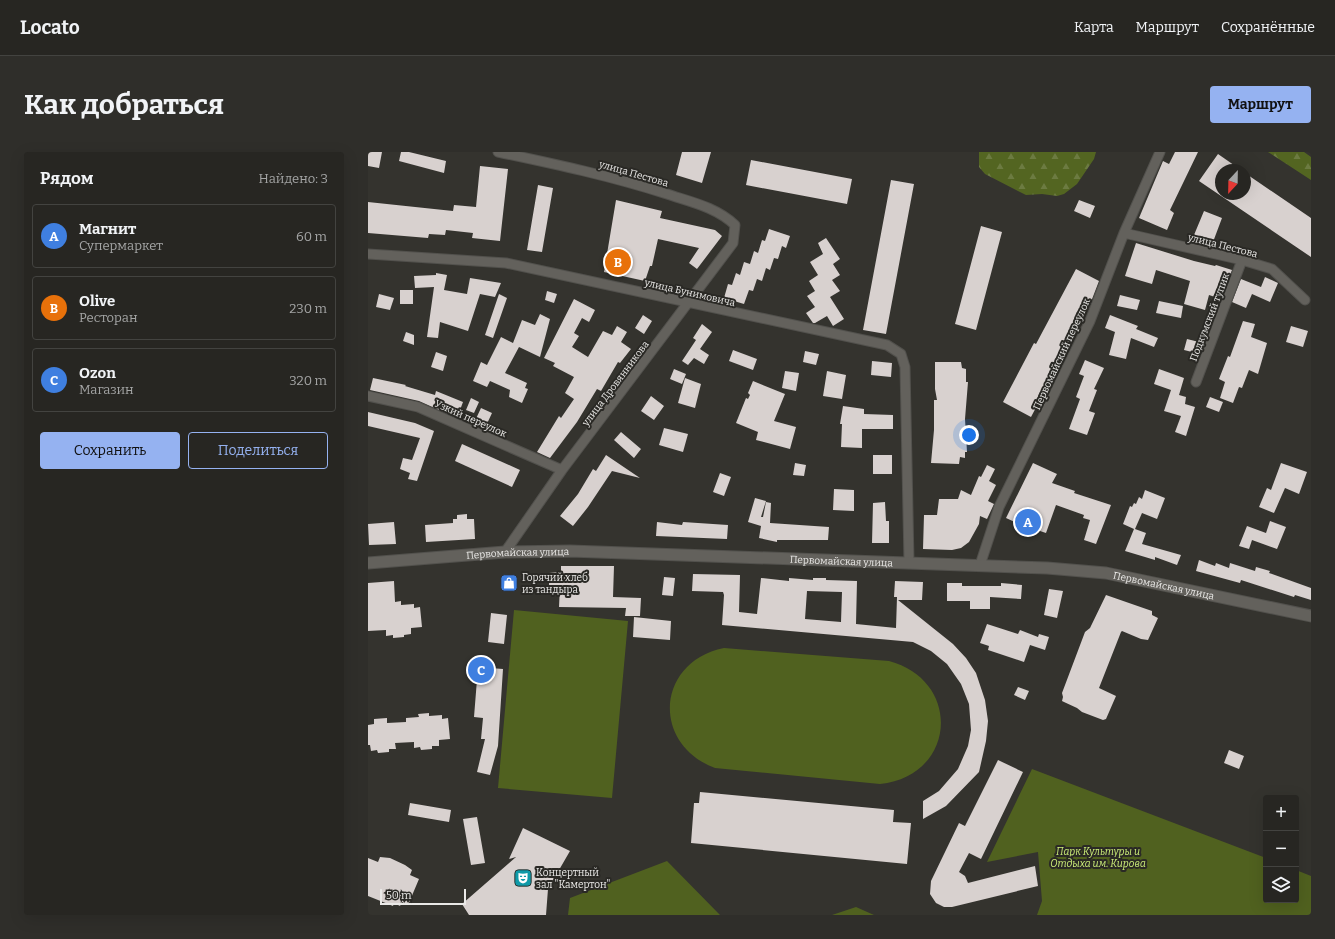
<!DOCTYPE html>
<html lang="ru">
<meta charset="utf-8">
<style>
body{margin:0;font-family:Bitter,serif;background:#2f2e2a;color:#f1f3f6}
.controls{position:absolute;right:12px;bottom:12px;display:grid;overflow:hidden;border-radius:4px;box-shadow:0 4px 16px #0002}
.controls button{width:36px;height:36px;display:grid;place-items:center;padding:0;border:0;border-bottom:1px solid #434340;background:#272622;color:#f1f3f6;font:20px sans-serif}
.compass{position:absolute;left:847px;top:12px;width:36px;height:36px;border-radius:50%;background:#272622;box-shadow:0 4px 16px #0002;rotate:202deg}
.scale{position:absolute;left:12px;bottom:10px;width:86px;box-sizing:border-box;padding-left:4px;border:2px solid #eae9e7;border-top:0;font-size:11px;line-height:14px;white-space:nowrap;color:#eae9e7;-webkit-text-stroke:3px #2a2925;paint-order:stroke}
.you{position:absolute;left:601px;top:283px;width:14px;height:14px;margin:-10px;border:3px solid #fff;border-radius:50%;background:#1a73e8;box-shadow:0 0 0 6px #1a73e833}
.badge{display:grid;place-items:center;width:26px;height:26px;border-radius:50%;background:#95b2f1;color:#fff;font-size:13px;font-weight:700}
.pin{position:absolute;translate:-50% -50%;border:2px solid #fff;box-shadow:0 1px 4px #0006}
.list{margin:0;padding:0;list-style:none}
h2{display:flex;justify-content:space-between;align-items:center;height:52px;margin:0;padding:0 16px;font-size:17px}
h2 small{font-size:13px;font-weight:400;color:#a4a5a5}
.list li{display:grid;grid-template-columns:26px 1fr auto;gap:12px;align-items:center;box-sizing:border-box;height:64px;margin:0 8px 8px;padding:0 8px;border:1px solid #434340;border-radius:4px}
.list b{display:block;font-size:15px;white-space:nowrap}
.list p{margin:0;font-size:13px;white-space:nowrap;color:#a4a5a5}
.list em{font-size:13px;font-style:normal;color:#a4a5a5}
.actions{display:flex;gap:8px;padding:12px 16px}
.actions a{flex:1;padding:9px 0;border:1px solid #95b2f1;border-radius:4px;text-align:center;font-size:14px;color:#95b2f1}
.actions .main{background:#95b2f1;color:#111}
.icon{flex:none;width:22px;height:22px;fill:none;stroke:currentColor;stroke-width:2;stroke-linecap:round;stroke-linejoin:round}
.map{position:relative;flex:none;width:943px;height:763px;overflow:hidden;border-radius:4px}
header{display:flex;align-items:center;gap:24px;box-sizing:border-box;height:56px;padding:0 20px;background:#272622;border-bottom:1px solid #434340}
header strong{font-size:19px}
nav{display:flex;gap:22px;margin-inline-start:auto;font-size:14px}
.intro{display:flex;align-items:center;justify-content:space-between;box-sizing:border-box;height:96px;padding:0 24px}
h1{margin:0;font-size:28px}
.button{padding:10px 18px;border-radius:4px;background:#95b2f1;color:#111;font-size:14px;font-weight:700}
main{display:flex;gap:24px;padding:0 24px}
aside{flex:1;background:#272622;border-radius:4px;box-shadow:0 4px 16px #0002}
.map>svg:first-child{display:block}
.green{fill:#50611f}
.forest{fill:url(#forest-firs)}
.building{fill:#d8d1cf;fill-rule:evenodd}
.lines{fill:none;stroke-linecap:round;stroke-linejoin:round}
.minor-casing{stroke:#52514d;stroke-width:11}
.tertiary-casing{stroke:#52514d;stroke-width:13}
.minor{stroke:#63615c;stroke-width:9}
.tertiary{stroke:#63615c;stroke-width:11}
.labels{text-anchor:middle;stroke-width:4;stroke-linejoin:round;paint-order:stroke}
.street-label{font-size:10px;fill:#eae9e7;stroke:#2a2925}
.poi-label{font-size:10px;fill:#eae9e7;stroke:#2a2925;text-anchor:start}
.park-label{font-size:10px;font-style:italic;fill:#cdef79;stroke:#2a2925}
</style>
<header>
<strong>Locato</strong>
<nav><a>Карта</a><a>Маршрут</a><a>Сохранённые</a></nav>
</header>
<div class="intro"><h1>Как добраться</h1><a class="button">Маршрут</a></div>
<main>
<aside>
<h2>Рядом<small>Найдено: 3</small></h2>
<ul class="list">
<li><span class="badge" style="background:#3f7fe0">A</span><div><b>Магнит</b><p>Супермаркет</p></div><em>60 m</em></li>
<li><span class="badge" style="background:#e8710a">B</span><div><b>Olive</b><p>Ресторан</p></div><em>230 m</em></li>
<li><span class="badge" style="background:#3f7fe0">C</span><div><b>Ozon</b><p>Магазин</p></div><em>320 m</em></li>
</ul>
<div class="actions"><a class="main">Сохранить</a><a>Поделиться</a></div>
</aside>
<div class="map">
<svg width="943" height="763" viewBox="0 0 943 763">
<defs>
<pattern id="forest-firs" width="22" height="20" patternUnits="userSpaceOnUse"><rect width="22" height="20" fill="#536521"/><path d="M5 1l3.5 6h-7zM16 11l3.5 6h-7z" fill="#6c7b41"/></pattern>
</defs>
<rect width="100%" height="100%" fill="#34332e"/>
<path class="green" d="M146,458L260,469L244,646L130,636Z
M356,496L521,509C595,529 588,624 512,632L347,616C283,592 288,510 356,496Z
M664,617L898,706V748H928V718L943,724V763H669L674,749L670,700L619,710Z
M299,709L352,763H200L202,746Z
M488,755L506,763H464Z"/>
<path class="forest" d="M611,0H728L726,7L709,32L696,42L689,44L674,42L658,43L617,22L611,15Z
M900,0H936L943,5V28Z"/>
<path class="building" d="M0,0H14L11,16L0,14Z
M33,0H41L78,9L76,21L31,9Z
M314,0H343L334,31L308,23Z
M807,0H830L802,58L806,61L799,78L771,66L795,9L801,12Z
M850,2L873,18H853V42H877V21L943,66V105L831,29Z
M383,8L484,27L479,52L378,33Z
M112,14L140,17L132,89L104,86L105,81L78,78L77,83L61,82L60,86L0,81V50L85,59L86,53L108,55Z
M523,28L546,32L518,182L495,178Z
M170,33L185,36L174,100L159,98Z
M248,48L294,59L292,66L347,78L354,84L329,117L321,111L331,96L290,87L284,114H282L277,129L236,120Z
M711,48L727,54L722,66L706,59Z
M836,59L854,66L845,90L826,83Z
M613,74L634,80L608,178L587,172Z
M401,77L422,84L418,96L414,94L410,107L406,106L402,118L398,116L394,129L389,127L385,139L381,138L376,152L356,146L360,132L364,133L368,121L372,123L376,110L382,112L386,99L390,101L394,88L397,89Z
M458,86L472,107L465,112L472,123L464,128L472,139L462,145L476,167L465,174L459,164L447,171H445L438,161L447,155L439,144L447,139L441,129L450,123L442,110L455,102L450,91Z
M768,91L826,109L847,114L848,113L864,118L853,147L841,143L837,158L816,152L822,129L788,118L784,132L757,124Z
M708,117L731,129L721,155L663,265L635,250L666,191L668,192Z
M68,121L79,123L76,138L99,142L102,126L133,131L127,145L112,142L100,179L72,170L70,186L59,185L66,135L47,136L46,124L68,123Z
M897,125L910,131L902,150L884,142L878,156L864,150L873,127L893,135Z
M32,138H45V152H32Z
M179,139L189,142L186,151L177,148Z
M11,142L26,146L22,158L8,155Z
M131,142L139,146L125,186L117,183Z
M752,143L772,148L769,158L749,154Z
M206,147L227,158L221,170L214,166L206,181L211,184L204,195L220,205L235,179L244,183L249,174L259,180L253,190L263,197L252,211L250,210L233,239L229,237L209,270L182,306L169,300L191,264L193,266L206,247L197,241L206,225L185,214L187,211L176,206Z
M791,149L815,154L813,166L788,161Z
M172,162L182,167L172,205L151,195L137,221L159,231L157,236L160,237L154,251L141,245L142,238L122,229L119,235L105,229L113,210L119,213L133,185L145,191L154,168L167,173Z
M275,163L284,169L276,182L267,176Z
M742,163L770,174L768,177L790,186L786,195L763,186L758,207L741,203L747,180L737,176Z
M875,169L887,172L883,185L899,191L890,222L881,218L874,236L871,235L865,251L852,246L857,230L851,227L860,204L862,205Z
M334,172L344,180L332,197L341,203L336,212L326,206L320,213L314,209L328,188L325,186Z
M923,174L940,179L935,195L918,190Z
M38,180L46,183V193L35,189Z
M819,187L831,190L828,201L816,198Z
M365,198L389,207L385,218L361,209Z
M437,199L451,202L448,213L435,210Z
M68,200L79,204L75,219L63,215Z
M717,208L736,216L726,237L729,238L721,259L727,261L719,283L701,277L712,247L708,245L716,224L711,222Z
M504,209L524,211L523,225L503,223Z
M567,210H593L594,216L598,217V230H600L597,267L599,300H597V306L592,305L591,312L563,311L566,278V248H569L567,237Z
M306,217L318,222L314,232L302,227Z
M791,217L816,226L811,243L818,245L817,252L827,255L818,284L807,280L813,264L796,259L803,238L786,232Z
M417,219L431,221L428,239L414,236Z
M459,219L478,223L474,247L455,244Z
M5,226L38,233L37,234L67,243L68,239L95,250L89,266L51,249L2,238Z
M317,226L333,232L327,256L310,251Z
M385,229L417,242L406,269L428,275L422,297L388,288L390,280L368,271L378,246L380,247L382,243L380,241Z
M283,244L296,254L286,268L273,259Z
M842,245L855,250L851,260L838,255Z
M103,246L111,250L106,261L98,258Z
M475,254L496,257V262L525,263V277H494V296L473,295L474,272H472Z
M113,256L124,261L117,276L106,271Z
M0,260L47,271L66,279L49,329L40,327L42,321L32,317L35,306L44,308L52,286L0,274Z
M296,276L320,282L315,300L291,293Z
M253,280L273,297L266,306L246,288Z
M94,292L152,318L144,335L87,309Z
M238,303L272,326L244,319L220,355L205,374L192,364L210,342L225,317L228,319Z
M505,303H524V322H505Z
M427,311L438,313L436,324L425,323Z
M665,311L689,322L684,331L707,339L706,341L743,353L728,392L716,388L722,368L715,366L716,363L688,353L678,381L663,376L662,377L638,366Z
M913,311L939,320L931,342L917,336L906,361L891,355L899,336L903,338Z
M619,313L627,317L621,329L628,333L620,349L626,352L619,367L612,364L611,372L601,390L593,396L584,398L555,397L556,363H569L571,347H590L593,338L603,343L611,324L613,325Z
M352,321L363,325L356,344L345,340Z
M466,337L486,338V359L465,358Z
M777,338L797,346L789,367L774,361L767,377L778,381L774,392L813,403L809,413L787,405V408L757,399L766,377L755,372L762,354L764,355L766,351L768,352L771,345L774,347Z
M387,346L398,349L393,365H395L398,350L403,351L402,371L461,375L460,388H409V390L391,386L393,374L380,370Z
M517,350L518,369H521V391H504L505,351Z
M99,362V367H106L107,387L58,390L57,373L85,371V367H89V363Z
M902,369L918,375L909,397L884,388L881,397L871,394L879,374L898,381Z
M26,370L28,392L1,393L0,372Z
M289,370L314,373L315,370L360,373L359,387L288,384Z
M831,408L847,414L848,411L861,416L862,411L887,419L888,415L902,419L901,421L943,436V448L927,443L926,445L873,428L872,431L828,419Z
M193,414H246L245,445L273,446L272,464H257L258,456L191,455L192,433H181V421L193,420Z
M325,422L372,423L371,460L389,462L393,426L421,429V426L445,428V426H458V428L489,429L488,472L528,476L529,445H526L527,429L555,430L554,448H530L585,492L598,506L608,521L617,548L620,569L618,589L611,620L578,654L555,667V649L571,639L590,617L600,594L603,578L601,552L593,532L579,512L563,499L545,490L354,473L356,443L355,440L324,439ZM439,439L474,440L473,470L437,467Z
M147,424L148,437L136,438L135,425Z
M296,425L307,426L305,444L294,443Z
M26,429L27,450L33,449V453L46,452V456L52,455L54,475L43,476V482L36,483V485L25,486V483L18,484V478L0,479V431Z
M579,431H594V434H633V431L654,433L653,447L622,445V457H602V449H579Z
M681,437L695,439L689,466L676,463Z
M738,443L784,459V463L790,466L780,488L773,487L754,479L753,480L731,536L748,544L738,567L735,568L714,560L709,556L696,550L694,549L695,545L694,541L717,480L722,476Z
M123,461L139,463L136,492L120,490Z
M266,465L303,469L302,488L265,485Z
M619,472L650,482L652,478L670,485L671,482L681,485L677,498L662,493L656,510L620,498L621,494L612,491Z
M110,515L135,517L130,594L122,623L109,620L117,587H113L115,566L106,565Z
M650,535L661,539L657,548L646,543Z
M61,561V564L74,563V567L80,566L82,587L71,588V594H64V597L53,598L52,595L46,596V590L27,591L28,597H21V600L10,601L9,598L3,599L2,593H0V573L6,572V567L19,566V571L38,570V566L51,565L50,562Z
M861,598L876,604L871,617L856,611Z
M630,608L655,620L613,707L601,701L591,720L597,724L600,731L667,714L670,734L584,755H576L568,751L562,742L563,729L591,671L597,674Z
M332,640L526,658L525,670L543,671L539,712L323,691L326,651H331Z
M42,651L83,658L81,670L40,663Z
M109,665L117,711L103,713L95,667Z
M155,676L202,699L180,737L178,763H101L94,752L148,705L141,707Z
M12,705L22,706L37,713L44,718L42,723L51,727L40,753L34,750L32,754L26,751L25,754L0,744V706L10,710Z"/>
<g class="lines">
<defs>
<path id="minor" d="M130,0C187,12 243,24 299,42C323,50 348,55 367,73L365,91L194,318L137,400
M756,81L874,108L904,117L937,148
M0,102L138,111L519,193L533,202L537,215L541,410
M828,230L874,108
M0,244L50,255L194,318
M612,413L631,355L722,169L756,81L792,0"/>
<g id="tertiary">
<path id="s1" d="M0,411L137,400L202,399L679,416L738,421L943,464"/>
</g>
</defs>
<use href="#minor" class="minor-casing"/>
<use href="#tertiary" class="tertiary-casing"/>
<use href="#minor" class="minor"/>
<use href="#tertiary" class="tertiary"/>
</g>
<defs>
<symbol id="shop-square" viewBox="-11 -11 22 22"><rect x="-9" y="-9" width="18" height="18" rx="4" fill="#3f7fe0" stroke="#2a2925"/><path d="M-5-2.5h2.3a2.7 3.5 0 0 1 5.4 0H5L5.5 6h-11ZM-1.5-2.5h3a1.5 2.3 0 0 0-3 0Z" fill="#fff"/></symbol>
<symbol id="theatre-square" viewBox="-11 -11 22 22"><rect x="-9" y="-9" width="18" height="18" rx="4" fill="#0f9aa8" stroke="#2a2925"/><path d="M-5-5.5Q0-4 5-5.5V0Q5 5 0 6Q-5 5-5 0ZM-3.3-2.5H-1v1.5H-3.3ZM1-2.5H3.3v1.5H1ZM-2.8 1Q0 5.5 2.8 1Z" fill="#fff"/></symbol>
</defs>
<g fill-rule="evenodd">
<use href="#shop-square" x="131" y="421" width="20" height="20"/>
<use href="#theatre-square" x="145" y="716" width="20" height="20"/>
</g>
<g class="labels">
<g class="street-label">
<text transform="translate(266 21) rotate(16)" y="4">улица Пестова</text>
<text transform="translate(855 93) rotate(14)" y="4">улица Пестова</text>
<text transform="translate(322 140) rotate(13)" y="4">улица Бунимовича</text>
<text transform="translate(841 165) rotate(-69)" y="4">Подкумский тупик</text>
<text transform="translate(693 202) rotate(-65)" y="4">Первомайский переулок</text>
<text transform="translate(247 231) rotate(-53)" y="4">улица Дровянникова</text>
<text transform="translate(103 266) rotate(24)" y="4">Узкий переулок</text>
<text dy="4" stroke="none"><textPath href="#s1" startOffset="150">Первомайская улица</textPath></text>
<text dy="4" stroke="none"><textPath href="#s1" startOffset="474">Первомайская улица</textPath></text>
<text dy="4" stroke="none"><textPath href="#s1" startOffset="798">Первомайская улица</textPath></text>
</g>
<g class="poi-label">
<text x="154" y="429">Горячий хлеб<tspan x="154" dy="12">из тандыра</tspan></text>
<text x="168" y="724">Концертный<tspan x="168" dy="12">зал "Камертон"</tspan></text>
</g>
<g class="park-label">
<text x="730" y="703">Парк Культуры и<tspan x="730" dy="12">Отдыха им. Кирова</tspan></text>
</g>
</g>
</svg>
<div class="controls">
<button>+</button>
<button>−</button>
<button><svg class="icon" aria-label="layers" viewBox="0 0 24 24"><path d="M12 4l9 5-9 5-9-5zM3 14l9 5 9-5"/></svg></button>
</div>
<svg class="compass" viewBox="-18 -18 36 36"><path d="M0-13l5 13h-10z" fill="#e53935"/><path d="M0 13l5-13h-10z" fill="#a4a5a5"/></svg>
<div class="scale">50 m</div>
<div class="you"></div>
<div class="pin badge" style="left:660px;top:370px;background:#3f7fe0">A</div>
<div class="pin badge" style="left:250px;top:110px;background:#e8710a">B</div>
<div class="pin badge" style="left:113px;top:518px;background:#3f7fe0">C</div>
</div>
</main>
